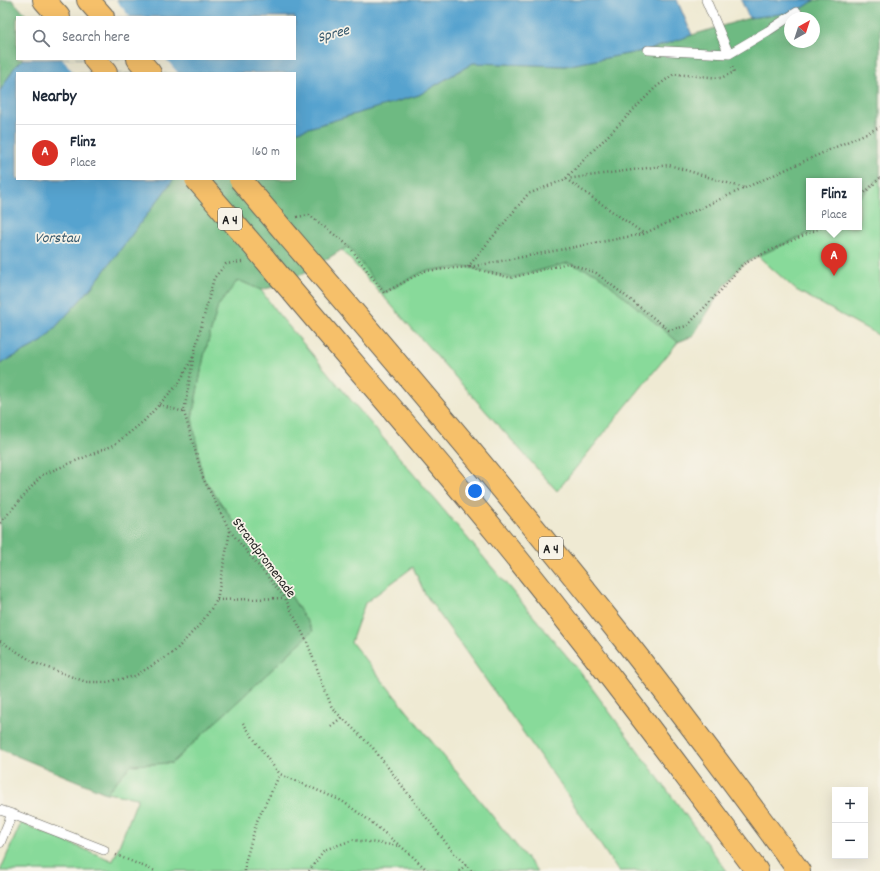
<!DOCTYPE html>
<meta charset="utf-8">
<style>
body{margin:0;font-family:Dekko,sans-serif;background:#f2f2f3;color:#1f2937}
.controls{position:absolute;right:12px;bottom:12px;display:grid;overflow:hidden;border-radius:0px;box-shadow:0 4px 16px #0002}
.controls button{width:36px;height:36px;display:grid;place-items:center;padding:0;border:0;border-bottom:1px solid #e0e1e3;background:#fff;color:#1f2937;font:20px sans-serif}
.compass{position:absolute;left:784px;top:12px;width:36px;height:36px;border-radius:50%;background:#fff;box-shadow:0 4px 16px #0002;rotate:39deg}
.you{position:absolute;left:475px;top:491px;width:14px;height:14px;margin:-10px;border:3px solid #fff;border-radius:50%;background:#1a73e8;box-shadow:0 0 0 6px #1a73e833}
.badge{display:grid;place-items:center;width:26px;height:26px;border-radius:50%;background:#d93025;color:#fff;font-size:13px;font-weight:700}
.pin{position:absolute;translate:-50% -33px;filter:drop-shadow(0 1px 2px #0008)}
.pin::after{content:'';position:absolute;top:21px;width:14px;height:12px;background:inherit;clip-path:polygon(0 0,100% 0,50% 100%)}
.popup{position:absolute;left:806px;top:178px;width:56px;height:52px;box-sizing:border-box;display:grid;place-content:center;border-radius:0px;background:#fff;filter:drop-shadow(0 1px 3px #0005);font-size:13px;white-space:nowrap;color:#747a83}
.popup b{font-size:15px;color:#1f2937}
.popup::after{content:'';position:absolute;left:50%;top:100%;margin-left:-8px;border:8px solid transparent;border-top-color:#fff}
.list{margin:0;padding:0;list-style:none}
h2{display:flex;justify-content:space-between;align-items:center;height:52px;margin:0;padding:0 16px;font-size:17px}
h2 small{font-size:13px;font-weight:400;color:#747a83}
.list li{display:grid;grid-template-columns:26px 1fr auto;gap:12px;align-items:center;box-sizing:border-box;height:56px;padding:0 16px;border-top:1px solid #e0e1e3}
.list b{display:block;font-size:15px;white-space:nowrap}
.list p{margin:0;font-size:13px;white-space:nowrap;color:#747a83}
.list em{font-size:13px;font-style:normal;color:#747a83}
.icon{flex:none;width:22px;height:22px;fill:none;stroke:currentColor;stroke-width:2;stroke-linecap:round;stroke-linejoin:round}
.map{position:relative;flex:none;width:880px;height:871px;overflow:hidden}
.search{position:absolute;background:#fff;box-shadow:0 4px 16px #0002;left:16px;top:16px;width:280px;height:44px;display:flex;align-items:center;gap:10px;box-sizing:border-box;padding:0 14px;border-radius:0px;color:#747a83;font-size:15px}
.panel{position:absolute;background:#fff;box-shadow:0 4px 16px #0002;left:16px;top:72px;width:280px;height:108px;border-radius:0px}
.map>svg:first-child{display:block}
.green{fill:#88da9a;stroke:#527b5b}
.forest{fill:#6eba82;stroke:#456b4f;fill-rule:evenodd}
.water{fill:#57a3cf;stroke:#3a6076}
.pier{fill:#efead3}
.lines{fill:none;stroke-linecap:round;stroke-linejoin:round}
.service-casing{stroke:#66645c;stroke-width:10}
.motorway-casing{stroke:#66645c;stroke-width:24}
.path{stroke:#66645c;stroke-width:2.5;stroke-dasharray:1 3;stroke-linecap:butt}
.service{stroke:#fff;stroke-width:9}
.motorway{stroke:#f6c06b;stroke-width:22}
.motorway-bridge-casing{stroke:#66645c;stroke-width:24;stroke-linecap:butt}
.motorway-bridge{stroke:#f6c06b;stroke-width:22}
.labels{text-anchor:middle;stroke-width:3.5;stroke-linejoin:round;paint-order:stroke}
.shield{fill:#f7f3e8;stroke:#5e5c59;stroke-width:1}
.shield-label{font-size:13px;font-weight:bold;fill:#1c1c1c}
.street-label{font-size:14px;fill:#1c1c1c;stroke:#f7f3e8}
.water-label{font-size:15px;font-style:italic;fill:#37596d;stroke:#f7f3e8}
</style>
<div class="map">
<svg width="880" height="871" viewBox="0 0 880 871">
<rect width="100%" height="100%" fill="#f7f3e8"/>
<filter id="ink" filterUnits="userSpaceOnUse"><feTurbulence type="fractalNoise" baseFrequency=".025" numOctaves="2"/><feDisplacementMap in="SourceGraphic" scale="8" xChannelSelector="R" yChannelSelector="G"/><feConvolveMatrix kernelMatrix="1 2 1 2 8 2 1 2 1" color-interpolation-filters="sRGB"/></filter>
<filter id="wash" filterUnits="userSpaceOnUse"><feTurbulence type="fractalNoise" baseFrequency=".012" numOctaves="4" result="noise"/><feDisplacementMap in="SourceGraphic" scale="16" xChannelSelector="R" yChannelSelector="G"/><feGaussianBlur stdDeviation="0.9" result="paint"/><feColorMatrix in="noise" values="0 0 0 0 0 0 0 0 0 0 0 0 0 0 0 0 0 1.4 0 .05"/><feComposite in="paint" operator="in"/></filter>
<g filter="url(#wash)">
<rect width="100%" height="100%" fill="#efead3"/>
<path class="green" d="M880,178V336L796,290L758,256L822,227H859V198Z
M349,246L384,293L424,271L468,267L511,278L568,263L596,273L678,342L557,491L342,250Z
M238,280L261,290L275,310L577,668L727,871H618L562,787L425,594L413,567L365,603L351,642L537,871H0L21,823L113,861L138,798L106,793L131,765L172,763L313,631L291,596L235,523L203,478L192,418L204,356L218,306Z"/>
<path class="forest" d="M0,0H12L28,17H17V59H23L14,68L0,91Z
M815,0H880V178L859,198V181H809V227H822L758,256L742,265L722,289L693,336L678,342L596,273L568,263L511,278L468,267L425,271L384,293L348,246L286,284L261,290L238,280L218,306L204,356L192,418L203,478L235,523L291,596L313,631L172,763L131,765L106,793L0,749V364L43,341L92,287L174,179H295V132L419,95L473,63L565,66L648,50L692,35L749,18L797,12ZM790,18H814V42H790Z"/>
<path class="water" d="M85,0H677L692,35L648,50L565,66L473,63L419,95L295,132V73H17V179H174L92,287L43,341L0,364V91L14,68L23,59H295V17H63Z
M741,0H815L797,12L749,18Z"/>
<path class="pier" d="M82,0H116L130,17H61Z
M62,59H166L178,73H74Z"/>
</g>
<g filter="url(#ink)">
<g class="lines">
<defs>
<path id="service" d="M706,0L729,54
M648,50L729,54L768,31L797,12
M0,810L12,814L0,843
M12,814L104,850"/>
<path id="motorway" d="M44,0L59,17
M88,0L103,17
M94,59L106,73
M138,59L150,73
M289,237C401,367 512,498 619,633C681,711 740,791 799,871
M264,258C342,351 422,442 499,536C588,645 672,758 757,871"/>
</defs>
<use href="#service" class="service-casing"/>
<use href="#motorway" class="motorway-casing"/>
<path class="path" d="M566,178L656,87L674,74L721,78L734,72L732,66
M566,179L643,233
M859,198L880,178
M297,217L309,215L349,246L384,293L424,271L468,267L511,278L568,263L596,273L669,330L687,326L722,289L742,265L758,256L822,227
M242,262L226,264L214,278L194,354L184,412L203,478L230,531L285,598L307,642L332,708L373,748L453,852L472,871
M468,267L528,194L566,179L669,165L744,188
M470,267L643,234L880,127
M159,405L184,412
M0,523L42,475L114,445L144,421L179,383L193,357
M217,600L285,598
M0,641L35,663L86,682H107L135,676L174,652L202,622L217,600L230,531
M243,723L270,762L280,774L342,801L370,821L410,854L428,871
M331,726L342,717
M116,855L155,871
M245,871V863L257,821L280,774
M309,871L324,850L353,840L400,846
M459,871L466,865"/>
<use href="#service" class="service"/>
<use href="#motorway" class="motorway"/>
<defs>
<path id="motorway-bridge" d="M196,179L264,258
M240,179L289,237"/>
</defs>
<use href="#motorway-bridge" class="motorway-bridge-casing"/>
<use href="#motorway-bridge" class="motorway-bridge"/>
</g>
</g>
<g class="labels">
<g class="shield">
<rect x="218" y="208" width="24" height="22" rx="3"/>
<rect x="539" y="537" width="24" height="22" rx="3"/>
</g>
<g class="shield-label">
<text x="230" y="224">A 4</text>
<text x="551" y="553">A 4</text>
</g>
<g class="street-label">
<text transform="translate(265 557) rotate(53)" y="5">Strandpromenade</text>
</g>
<g class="water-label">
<text transform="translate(333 33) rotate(-15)" y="5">Spree</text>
<text x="57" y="242">Vorstau</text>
</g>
</g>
</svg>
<div class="controls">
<button>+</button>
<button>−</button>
</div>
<svg class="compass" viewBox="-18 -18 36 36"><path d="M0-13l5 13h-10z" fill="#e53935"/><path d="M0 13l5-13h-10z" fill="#747a83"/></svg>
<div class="you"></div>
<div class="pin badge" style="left:834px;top:276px">A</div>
<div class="popup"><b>Flinz</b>Place</div>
<div class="search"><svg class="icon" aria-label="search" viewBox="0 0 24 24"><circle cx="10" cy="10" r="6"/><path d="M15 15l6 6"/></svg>Search here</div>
<section class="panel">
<h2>Nearby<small></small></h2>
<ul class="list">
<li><span class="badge">A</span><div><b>Flinz</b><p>Place</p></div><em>160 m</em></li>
</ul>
</section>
</div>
